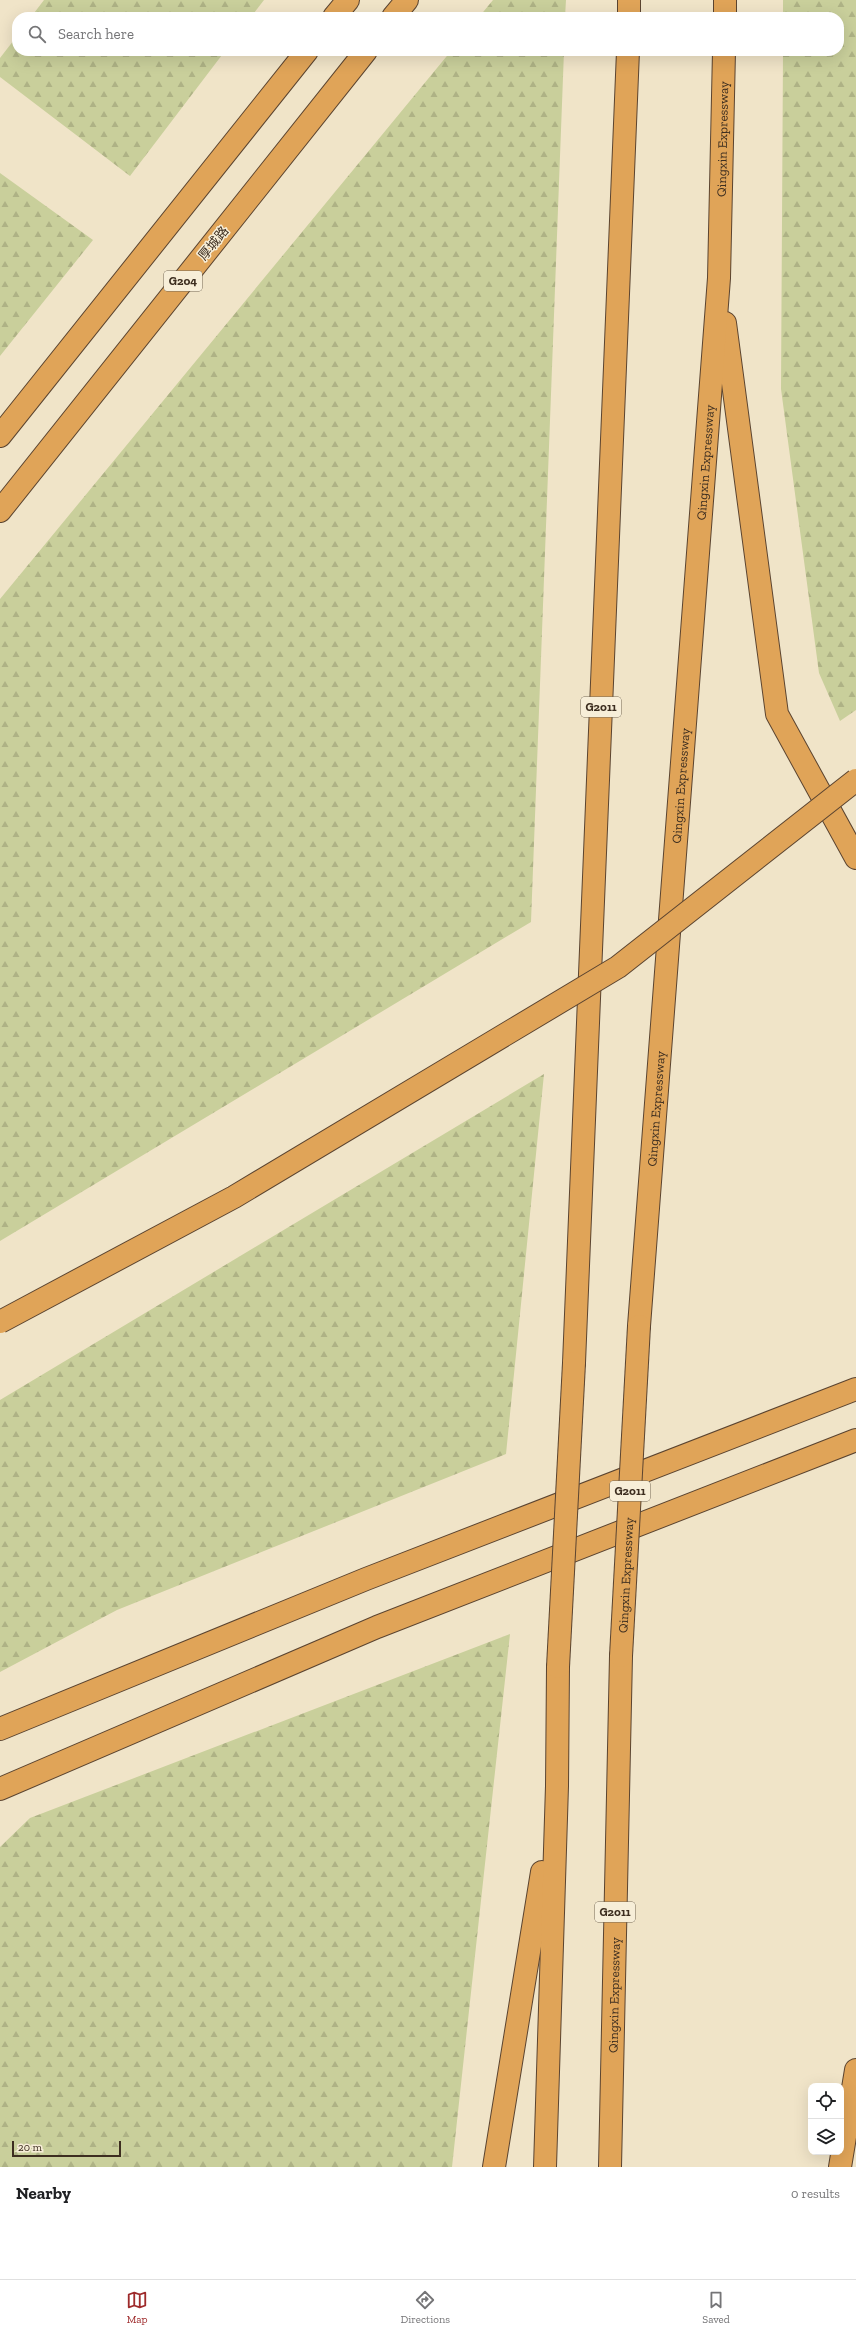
<!DOCTYPE html>
<meta charset="utf-8">
<style>
body{margin:0;font-family:"Zilla Slab","Noto Sans SC",serif;background:#f6f6f6;color:#202124}
.controls{position:absolute;right:12px;bottom:12px;display:grid;overflow:hidden;border-radius:8px;box-shadow:0 4px 16px #0002}
.controls button{width:36px;height:36px;display:grid;place-items:center;padding:0;border:0;border-bottom:1px solid #e0e0e0;background:#fff;color:#202124;font:20px sans-serif}
.scale{position:absolute;left:12px;bottom:10px;width:109px;box-sizing:border-box;padding-left:4px;border:2px solid #3d2e20;border-top:0;font-size:11px;line-height:14px;white-space:nowrap;color:#3d2e20;-webkit-text-stroke:3px #f7eed8;paint-order:stroke}
.list{margin:0;padding:0;list-style:none}
h2{display:flex;justify-content:space-between;align-items:center;height:52px;margin:0;padding:0 16px;font-size:17px}
h2 small{font-size:13px;font-weight:400;color:#757577}
.icon{flex:none;width:22px;height:22px;fill:none;stroke:currentColor;stroke-width:2;stroke-linecap:round;stroke-linejoin:round}
.map{position:relative;flex:none;width:856px;height:2167px;overflow:hidden}
.search{position:absolute;background:#fff;box-shadow:0 4px 16px #0002;left:12px;right:12px;top:12px;height:44px;display:flex;align-items:center;gap:10px;box-sizing:border-box;padding:0 14px;border-radius:16px;color:#757577;font-size:15px}
.sheet{height:112px;background:#fff}
nav{display:flex;justify-content:space-around;align-items:center;box-sizing:border-box;height:56px;border-top:1px solid #e0e0e0;background:#fff;font-size:11px;color:#757577}
nav a{display:grid;justify-items:center;gap:2px}
nav .on{color:#9e2a2b}
.map>svg:first-child{display:block}
.forest{fill:url(#forest-firs)}
.lines{fill:none;stroke-linecap:round;stroke-linejoin:round}
.highway-casing{stroke:#5b4430;stroke-width:24}
.highway{stroke:#e0a458;stroke-width:22}
.highway-bridge-casing{stroke:#5b4430;stroke-width:24;stroke-linecap:butt}
.highway-bridge{stroke:#e0a458;stroke-width:22}
.labels{text-anchor:middle;stroke-width:3;stroke-linejoin:round;paint-order:stroke}
.shield{fill:#f7eed8;stroke:#756857;stroke-width:1}
.shield-label{font-size:12px;font-weight:bold;fill:#3d2e20}
.street-label{font-size:13px;fill:#3d2e20;stroke:#f7eed8}
</style>
<div class="map">
<svg width="856" height="2167" viewBox="0 0 856 2167">
<defs>
<pattern id="forest-firs" width="22" height="20" patternUnits="userSpaceOnUse"><rect width="22" height="20" fill="#c9cf9b"/><path d="M5 1l3.5 6h-7zM16 11l3.5 6h-7z" fill="#aeb285"/></pattern>
</defs>
<rect width="100%" height="100%" fill="#f0e4c8"/>
<path class="forest" d="M44,0H264L251,17H31Z
M493,0H566L565,17H479Z
M783,0H856V710L840,721L819,673L781,389L783,51H839V17H783Z
M17,36V51H225L130,176L0,77V58Z
M451,51H564L531,922L0,1241V599Z
M0,173L93,240L0,356Z
M544,1074L506,1454L117,1610L0,1672V1400Z
M510,1634L452,2167H0V1847L30,1818Z"/>
<g class="lines">
<defs>
<g id="highway">
<path d="M334,17L348,0"/>
<path d="M393,17L407,0"/>
<path d="M629,17V0"/>
<path d="M725,17V0"/>
<path d="M725,323L777,714L856,858"/>
<path d="M0,436L307,51"/>
<path d="M0,511L366,51"/>
<path id="s1" d="M639,1326L719,278L724,51"/>
<path d="M574,1363L628,51"/>
<path d="M0,1729L366,1579L856,1389"/>
<path d="M0,1789L377,1627L856,1440"/>
<path d="M494,2167L542,1872"/>
<path d="M545,2167L557,1786L558,1667"/>
<path id="s2" d="M610,2167L621,1656"/>
<path d="M840,2167L856,2070"/>
</g>
</defs>
<use href="#highway" class="highway-casing"/>
<use href="#highway" class="highway"/>
<defs>
<g id="highway-bridge">
<path d="M0,1322L234,1197L618,967L856,780"/>
<path id="s3" d="M621,1656L639,1326"/>
<path d="M558,1667L574,1363"/>
</g>
</defs>
<use href="#highway-bridge" class="highway-bridge-casing"/>
<use href="#highway-bridge" class="highway-bridge"/>
</g>
<g class="labels">
<g class="shield">
<rect x="164" y="271" width="38" height="20" rx="3"/>
<rect x="581" y="697" width="40" height="20" rx="3"/>
<rect x="610" y="1481" width="40" height="20" rx="3"/>
<rect x="595" y="1902" width="40" height="20" rx="3"/>
</g>
<g class="shield-label">
<text x="183" y="285">G204</text>
<text x="601" y="711">G2011</text>
<text x="630" y="1495">G2011</text>
<text x="615" y="1916">G2011</text>
</g>
<g class="street-label">
<text dy="5" stroke="none"><textPath href="#s1" startOffset="1190">Qingxin Expressway</textPath></text>
<text transform="translate(213 243) rotate(-51)" y="5">厚城路</text>
<text dy="5" stroke="none"><textPath href="#s1" startOffset="866">Qingxin Expressway</textPath></text>
<text dy="5" stroke="none"><textPath href="#s1" startOffset="542">Qingxin Expressway</textPath></text>
<text dy="5" stroke="none"><textPath href="#s1" startOffset="218">Qingxin Expressway</textPath></text>
<text dy="5" stroke="none"><textPath href="#s3" startOffset="81">Qingxin Expressway</textPath></text>
<text dy="5" stroke="none"><textPath href="#s2" startOffset="172">Qingxin Expressway</textPath></text>
</g>
</g>
</svg>
<div class="controls">
<button><svg class="icon" aria-label="locate" viewBox="0 0 24 24"><circle cx="12" cy="12" r="6"/><path d="M12 2v4M12 18v4M2 12h4M18 12h4"/></svg></button>
<button><svg class="icon" aria-label="layers" viewBox="0 0 24 24"><path d="M12 4l9 5-9 5-9-5zM3 14l9 5 9-5"/></svg></button>
</div>
<div class="scale">20 m</div>
<div class="search"><svg class="icon" aria-label="search" viewBox="0 0 24 24"><circle cx="10" cy="10" r="6"/><path d="M15 15l6 6"/></svg>Search here</div>
</div>
<section class="sheet">
<h2>Nearby<small>0 results</small></h2>
<ul class="list">
</ul>
</section>
<nav>
<a class="on"><svg class="icon" aria-label="map" viewBox="0 0 24 24"><path d="M3 6l6-2 6 2 6-2v14l-6 2-6-2-6 2zM9 4v14M15 6v14"/></svg>Map</a>
<a><svg class="icon" aria-label="directions" viewBox="0 0 24 24"><path d="M12 3l9 9-9 9-9-9zM9 14v-3h6M13 9l2 2-2 2"/></svg>Directions</a>
<a><svg class="icon" aria-label="saved" viewBox="0 0 24 24"><path d="M7 4h10v16l-5-4-5 4z"/></svg>Saved</a>
</nav>
